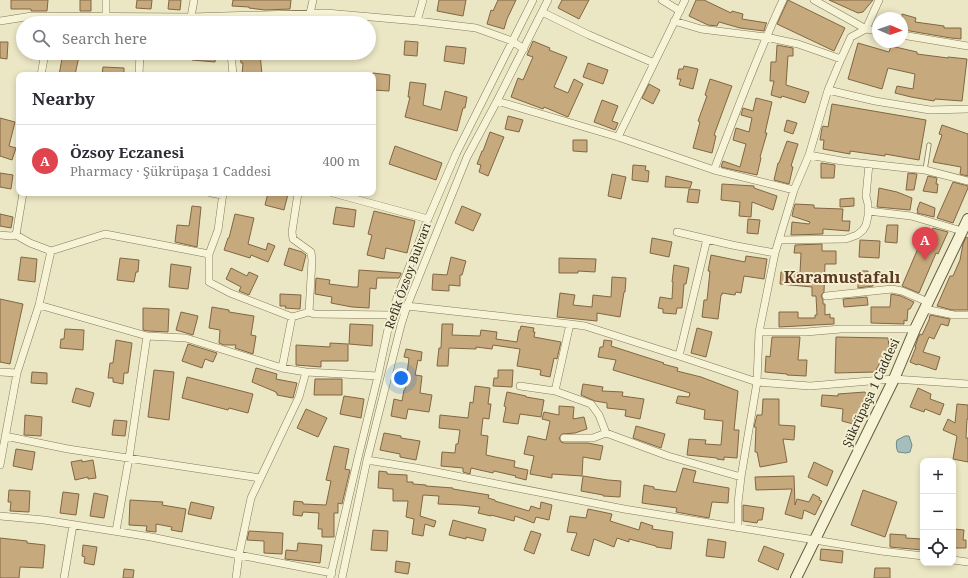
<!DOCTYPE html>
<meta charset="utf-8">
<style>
body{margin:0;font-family:"Noto Serif",serif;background:#f2f2f3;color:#2b2b33}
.controls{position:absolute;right:12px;bottom:12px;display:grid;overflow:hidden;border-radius:8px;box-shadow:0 2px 6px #0003}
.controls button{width:36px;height:36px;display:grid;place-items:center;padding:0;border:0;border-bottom:1px solid #e1e1e2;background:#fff;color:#2b2b33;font:20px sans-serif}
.compass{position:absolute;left:872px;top:12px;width:36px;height:36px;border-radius:50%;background:#fff;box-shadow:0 2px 6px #0003;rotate:92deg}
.you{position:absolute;left:401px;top:378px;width:14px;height:14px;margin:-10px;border:3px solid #fff;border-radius:50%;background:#1a73e8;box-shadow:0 0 0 6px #1a73e833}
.badge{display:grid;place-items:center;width:26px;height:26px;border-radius:50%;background:#d93025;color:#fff;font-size:13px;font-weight:700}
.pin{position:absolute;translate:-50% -33px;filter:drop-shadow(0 1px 2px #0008)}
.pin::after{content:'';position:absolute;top:21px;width:14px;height:12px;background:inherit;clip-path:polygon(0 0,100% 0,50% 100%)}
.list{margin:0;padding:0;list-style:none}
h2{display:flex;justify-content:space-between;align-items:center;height:52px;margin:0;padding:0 16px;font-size:17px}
h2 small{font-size:13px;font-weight:400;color:#7c7c81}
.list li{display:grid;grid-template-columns:26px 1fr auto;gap:12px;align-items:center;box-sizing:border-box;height:72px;padding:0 16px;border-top:1px solid #e1e1e2}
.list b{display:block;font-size:15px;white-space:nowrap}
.list p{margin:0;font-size:13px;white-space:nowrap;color:#7c7c81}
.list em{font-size:13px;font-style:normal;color:#7c7c81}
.icon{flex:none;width:22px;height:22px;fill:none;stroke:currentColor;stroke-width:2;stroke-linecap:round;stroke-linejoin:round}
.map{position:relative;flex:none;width:968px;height:578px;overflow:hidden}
.search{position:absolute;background:#fff;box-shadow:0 2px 6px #0003;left:16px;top:16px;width:360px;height:44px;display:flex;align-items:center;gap:10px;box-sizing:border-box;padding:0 14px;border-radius:22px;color:#7c7c81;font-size:15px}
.panel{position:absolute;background:#fff;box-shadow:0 2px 6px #0003;left:16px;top:72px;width:360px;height:124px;border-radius:8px}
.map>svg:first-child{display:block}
.water{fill:#a5bebb;stroke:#6d8b89}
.building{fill:#c6a97c;stroke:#816743}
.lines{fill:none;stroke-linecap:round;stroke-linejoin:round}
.service-casing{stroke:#84785b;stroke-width:5}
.minor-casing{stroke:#84785b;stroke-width:8}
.secondary-casing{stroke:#65593e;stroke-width:12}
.service{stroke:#f6f3d6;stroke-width:3.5}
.minor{stroke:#f6f3d6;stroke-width:7}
.secondary{stroke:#f6f3d6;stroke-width:10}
.labels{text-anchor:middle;stroke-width:4;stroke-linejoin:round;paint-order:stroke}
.street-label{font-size:12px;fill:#352d1e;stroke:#f3efd2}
.district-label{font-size:16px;font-weight:bold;fill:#5e3921;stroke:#f3efd2}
</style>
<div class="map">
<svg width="968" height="578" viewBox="0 0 968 578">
<rect width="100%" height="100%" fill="#ebe6c3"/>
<path class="water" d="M905,436H909L912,445L910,452L906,453L898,452C896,448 896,444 897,440Z"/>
<path class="building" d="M11,0H48L47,11H31V9H11Z
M80,0H91V11H80Z
M137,0H152L151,9L136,8Z
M169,0H181L180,10L168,9Z
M233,0H291L290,9L265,10L249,8V7L232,6Z
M439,0H466L463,16L437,11Z
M498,0H516L507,19L504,29L487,24L491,10L493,11Z
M562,0H589L579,19L558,8Z
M696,0H704L731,13L732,11L743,14L742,19L767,23L766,24L764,31L740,28L719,22L717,26L708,25L689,16Z
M788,0L845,28L834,51L777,24Z
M829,0H873L863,12L858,13Z
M902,14L916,18L915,22L944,26V28H961V39L951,38L904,30L905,25H902Z
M405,41L418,42L417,56L404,55Z
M533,41L550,48L549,50L567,57L554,87L568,93L574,79L583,84L568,117L544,107L543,109L511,97L518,78L523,80L533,57L527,55Z
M0,42H8L7,59L0,58Z
M858,43L889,52L891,46L917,52V54L948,58V57L967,59L962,101L935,99L934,101L911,97L895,93L897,86L913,89L915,74L888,68L882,89L848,79Z
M777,45L793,48V56H788L786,85L809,92L805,103L782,96L781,98L771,95L774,81H770L771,62H776Z
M446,46L466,48L464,64L444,61Z
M63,53L79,56L75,75H59Z
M192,53H216L215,62L192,60Z
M240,53H260L262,75H242L243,63H241Z
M588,63L608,70L603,84L583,77Z
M684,66L698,69L693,89L679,85L681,79H677L679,69H683Z
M103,67L124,68V75H102Z
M373,73L390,75L389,91L373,90Z
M710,79L732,86L714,135L716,136L712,153L693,148L700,122L698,121L707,96L705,95Z
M410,82L426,84L423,105L441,110L445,91L467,97L465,108H463L457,131L405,117L410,97H408Z
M649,84L660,90L653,104L642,98Z
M756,98L772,102L765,133H767L760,157L761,158L757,175L721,167L723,161L740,167L746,144L733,140L736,128L749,132L752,118L741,115L743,108L753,111Z
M602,100L618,106L612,121L618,123L615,130L594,122Z
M832,104L926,120L919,160L885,154V156L850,151V154L823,149L824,140H820L822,128L823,126L828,127Z
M508,116L523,120L519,132L505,129Z
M0,118L15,122L9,146L16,148L12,160L0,156Z
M787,120L797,123L793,134L784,131Z
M942,125L968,134V176L960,174L961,167L933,162L942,135L939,134Z
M490,132L504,137L488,176L479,172L481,165L477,164L482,151H483Z
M573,140H587V152L573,151Z
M787,141L798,144L791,166L793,167L789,184L774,180L778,163H779Z
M395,146L442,163L436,180L389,164Z
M821,163L835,165L834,178H821Z
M633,165L646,166L645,170L649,171L648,182L632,180Z
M0,173L13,175L11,189L0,187Z
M908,173L917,174L914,190H906Z
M612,174L626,177L621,199L608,196Z
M666,176L692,182L690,188L665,187Z
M928,176L937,178L936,184H938L937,193L923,191Z
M953,182L968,186V188L953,223L937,218Z
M722,184L754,186V188L777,196L773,210L752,202L751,217L739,216L740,202L721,200Z
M879,188L897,192L912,198L910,210L877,207Z
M689,189L700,190L698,203L687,202Z
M268,193H283L288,194L284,210L265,205Z
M854,198V206L840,207V199Z
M920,202L935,208L934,217L917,213L918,211L917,210Z
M795,204L814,205V208L843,209L842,221H850L849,231L823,229V234L791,235L792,222L809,224L810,222L792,216L793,211Z
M192,206L201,207L197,247L175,242L177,225L189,226Z
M462,206L481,214L473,231L455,223Z
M336,207L356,210L354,227L333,224Z
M374,211L415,221L407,253L386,248L384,259L367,255L372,235L368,234Z
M0,214L13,217L11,228L0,226Z
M235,214L254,218L248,244L266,250L268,243L275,246L268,262L251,255L250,258L224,250L228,238H229Z
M748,219L760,220L758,234L747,233Z
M887,225H898L897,243L885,242Z
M933,228L948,232L938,254L936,253L919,293L902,286L919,246L922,248L931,229L932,230Z
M966,237L968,238V310H952L937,306L950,276H953L960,260L963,244Z
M652,238L672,242L669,257L650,253Z
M860,240L880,241L879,258L859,257Z
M822,244V251H836V264H825L824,292L822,294L821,296L823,300V304H825V315L830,314V318H834V324L779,327V312H798V318H815V315H817L816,296H812V287L780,284L781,272L800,273L801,253H794L795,245Z
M289,248L302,252L306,255L302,271L284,265Z
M711,255L745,262L746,256L767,259L764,279L744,276L741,293L736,292L735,295L722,293V295H721L718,319L702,317L704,300H707L710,271H708Z
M21,257L37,259L35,282L18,280Z
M451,257L466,261L462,275H460V286L449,285V291L432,290L433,274L447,275Z
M120,258L139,260L138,272H136L134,282L117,280Z
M559,258L596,259L595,272L578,271V273H559Z
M171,264L191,267L188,289L169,287Z
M674,265L689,268L686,284H684L682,308H677L676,314L663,313V309L658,308L660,297L672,299L673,282H672Z
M231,268L247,276L249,272L258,276L249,295L239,291L241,287L226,279Z
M359,270L401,273V274L399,278H377L376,289L370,288L369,308L352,307L331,303L332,297L315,294L316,278L330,280L329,284L353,287H358Z
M858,271H868V275H874L873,286L858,288Z
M612,277L626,278L625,292H624L620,317L597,313V321L557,317L560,293L575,295L573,305L592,307L593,295L611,297Z
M280,294L301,295L300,309L285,308L286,306H280Z
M891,294L901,296L914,302L910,309H908L907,321L904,320V324L871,323V307H890Z
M867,297L868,305L844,307L843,299Z
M0,299L23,304L10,364L0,362Z
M212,307L229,310V312L254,316L251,335L256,336L253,354L235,348L236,345H224L219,343L220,330L209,328Z
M143,308L169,309L168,332L148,331L143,330Z
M181,312L198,316L193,335L176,330Z
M930,315L950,319L948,326L941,324L934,339L929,337L923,352L940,357L936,370L918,364L917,365L910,362L916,347H915L918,338L920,334L922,335L929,320Z
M350,324L373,325L372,346L349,344Z
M442,324H453L452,335L480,336L481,330L497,332L496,339L517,342L519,330H520L521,326L534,328L533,332H535L534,337L561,342L557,359L554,358L550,377L540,375L541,370L517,366L520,349L493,345L492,349L476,347V349L449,348L448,366H437L439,348H441Z
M697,328L712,332L706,357L691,353Z
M65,329L84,330L83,350L60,348L61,339H64Z
M772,337H800L798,360H807L806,376L787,375V374L765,372L766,356L770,357Z
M836,337L888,338L889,346L875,372L835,373Z
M116,340L132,343L128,373H124L123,384L113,382V378H108L110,363H113Z
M604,340L612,341L611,346L664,363L663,364L678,368L677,371L701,377L738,391L734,430H739L737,458L724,457V460L717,459V458L687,455L689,439L706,440L705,444L721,445L723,421L704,419L705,410L676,403L678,396L689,397L690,393L613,370L616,360L598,357L600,347H603Z
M330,343L348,344V361H321V367L296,365V345L330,347Z
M188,344L217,353L213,362L205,359L202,368L182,361Z
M406,349L422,352L421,361L418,360L415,375L422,376L420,393L432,395L429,412L408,409L406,419L391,416L394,399L402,401L404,390H405L409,358L404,357Z
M256,368L277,374L276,379L297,383L293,398L277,395V393H276V392L252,382Z
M154,370L174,372L169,420L148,417Z
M498,370H513L512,387L493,386L494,378H498Z
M32,372L47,373V384L31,383Z
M187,377L253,394L248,413L229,408L228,410L182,398Z
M315,379H342V395H314Z
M583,384L603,387L602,391L623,392L622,396L644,399L640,419L625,416L626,410L607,408V403L595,401L581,395Z
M475,386L490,388L488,404H491L489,419L483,418L481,435L488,436L486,455L500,458L515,461L514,467L528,470L526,480L515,477L516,476L494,471L493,473L471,468L470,474L463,472V468L441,466L442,452L455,453L456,444H458L460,430L439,428L440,415L468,418L470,402L473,403Z
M76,388L94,393L90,407L72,402Z
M918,388L931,394L930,399L944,404L940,415L925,409L924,412L910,407Z
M507,392L526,396V397L544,400L541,417L520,414L518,424L503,422L506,407L504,406Z
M865,392L869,399L857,425L842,421L843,409L821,406L822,395L838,396V394Z
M344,396L364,399L361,418L340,414Z
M763,399H779V425L795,426L794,440L783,439L787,462L760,467L757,452H755L756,427H754L757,415H762Z
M957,404L968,405V419H967L966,438H968V462L953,459L957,436L943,430L948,419L955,423Z
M559,406L574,407L573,419L584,417L587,429L575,433L562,434L559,438L561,442L564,443H588L603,446L600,460L583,457L582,476L552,474V478L530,474L534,456L524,454L528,436L546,440L550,421L542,419L544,412L559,415Z
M306,409L327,418L318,437L297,428Z
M25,415L42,417L41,436L24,435Z
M114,420L127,421L125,436L112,435Z
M636,426L665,434L661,448L633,438Z
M384,433L401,436V438L420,441L416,460L400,457V454L380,450Z
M334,446L349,449L345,469L350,470L342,504L338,503V513H334V537H322V529H318L319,513L303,512L302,516L293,515L294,501L303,502V504L326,505L331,481L326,480Z
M16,449L35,452L32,470L13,466Z
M82,460V462L93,460L96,478L88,479V477L75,480L71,462Z
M814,462L833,471L827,486L808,477Z
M683,468L696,471L693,482L729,488L728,503L712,502L709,518L676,512L677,508L642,503L644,485L654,487V489L676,492Z
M379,471L387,472V474L407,475V482H413V484L426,485V486L453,488V489L489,495L488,498L495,500V501L529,511L531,506L540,509L541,502L552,505L549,520L536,517L534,523L515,516L514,521L491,515V516L478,513L480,507L461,505L438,504L439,496L423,495L420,516L436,521L434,527L425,524L423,536L412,534L414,519L406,517L408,501H393V489L378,488Z
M583,476L608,480L621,481L620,497L603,496V495L581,491Z
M794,476L795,505L797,499L809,502L813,494L820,498L819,500L822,501L815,515L804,510L802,519L785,514L792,489L756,490L755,477Z
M9,490L30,491L29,512L10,511L11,502H8Z
M863,490L897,502L885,537L851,525Z
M63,492L79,494L76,515L60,513Z
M94,493L108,496L104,518L90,516Z
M130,500L163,502L162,505L186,509L182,532L171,530L172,527L156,524V532L146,531L147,526L129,525Z
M191,502L214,507L211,519L188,514Z
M743,505L764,508L762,520H758L757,523L743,521Z
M588,509L612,514L610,521L639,530L641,522L653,526L652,529L673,532L671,549L656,547V546L629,539V542L617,538L614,547L594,539L589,556L571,550L577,533L567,532L570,516L586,518Z
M453,520L486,529L483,541L466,537V539L449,535Z
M954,529L964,530L963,540H966V548H953Z
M373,530L388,531L387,551L371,550Z
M249,531L283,533L282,554L264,553V541L247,540Z
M531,531L541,534L534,554L524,550Z
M890,534L906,535V538L922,539V550L890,547Z
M0,538L27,541V543L45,545L43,568L20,567L19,578H0Z
M708,539L726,542L724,558L706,556Z
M298,543L322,545L320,563L285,559L286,550L297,551Z
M83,545L97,547L94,565L84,563L85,557L82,556Z
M764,546L784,554L778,570L758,561Z
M821,549L843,551L842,563L820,560Z
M396,561L410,563L408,574L395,572Z
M875,568H890V578H874Z
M124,569L134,570L133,578H123Z"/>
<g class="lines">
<defs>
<path id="service" d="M925,170L929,145"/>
<path id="minor" d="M106,0V16
M662,0L680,11
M814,0L866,29L878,31
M542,12L589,35L654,63
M310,13L313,0
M191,17L194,0
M0,21L32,16L191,17L326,13L417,21L476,28L512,41L524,49
M417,21L423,0
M674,21L701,29L766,37L798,44L841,59
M902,35L968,46
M231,53L233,75
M41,75L45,53
M139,75L140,53
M828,90L875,101L930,110L968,109
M497,101L618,137L714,170L794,190
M618,137L685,0
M809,155L842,161L925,170L968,181
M714,170C736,113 757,55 783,0
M211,193L222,195
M223,193L218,230L209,254V282L230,293L292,317L309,312L314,314L391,315L407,306L570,324L585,326L679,356L757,382L810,386L894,379L968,384
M298,193L292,232L293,239L311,252L312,260L309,312
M333,193L428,219
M868,211L911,216L962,231
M677,232L732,245L775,253
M0,235L11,236L16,235L30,243L51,251L105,234L209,254
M16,235L23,193
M779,240L846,239L857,235L863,230L866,225L868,216V204L866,196L869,164
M826,296L892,289L902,291L928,302
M39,305L147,336L129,458L116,531
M925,309L954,315H968
M759,332H806L841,329H915
M147,336L186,338L282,368L306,372L378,376
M679,356L707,239
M282,368L292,317
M0,372L17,373
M520,386L555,391L591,404L599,415L606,433
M555,391L570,324
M5,436L68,449L260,478
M564,438H593L606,433L668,456L741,477
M367,460L416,468L507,486L624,509L815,540L881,551L923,556
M0,465L17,373L39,305L51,251
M0,516L44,520L151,537L239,555L332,573
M738,528V503L741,477L757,382L759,332L775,253L794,190L809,155L828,90L841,59L851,37L866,29L879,0
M953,560L968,562
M64,578L73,525
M236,578L239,555L251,498L299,397L306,372
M330,578L357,462L378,376L391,315L397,298L428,219L456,154L533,0
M342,578L367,460L401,325L407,306L467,157L497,101L548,0"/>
<path id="secondary" d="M796,578L894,379L915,329L968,219"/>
</defs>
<use href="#service" class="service-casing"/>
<use href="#minor" class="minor-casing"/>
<use href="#secondary" class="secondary-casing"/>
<use href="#service" class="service"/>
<use href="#minor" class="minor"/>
<use href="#secondary" class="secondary"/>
</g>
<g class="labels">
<g class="street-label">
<text transform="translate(408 276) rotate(-70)" y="4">Refik Özsoy Bulvarı</text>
<text transform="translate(871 393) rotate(-65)" y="4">Şükrüpaşa 1 Caddesi</text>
</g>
<g class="district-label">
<text x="842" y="283">Karamustafalı</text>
</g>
</g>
</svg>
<div class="controls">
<button>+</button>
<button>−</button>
<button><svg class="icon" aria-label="locate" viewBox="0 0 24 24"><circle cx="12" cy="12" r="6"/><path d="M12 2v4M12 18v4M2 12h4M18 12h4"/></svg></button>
</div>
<svg class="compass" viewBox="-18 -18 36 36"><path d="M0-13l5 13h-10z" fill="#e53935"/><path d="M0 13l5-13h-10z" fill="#7c7c81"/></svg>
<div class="you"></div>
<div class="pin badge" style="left:925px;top:260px;background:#e0444e">A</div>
<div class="search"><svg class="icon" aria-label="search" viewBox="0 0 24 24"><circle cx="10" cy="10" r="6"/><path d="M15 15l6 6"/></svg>Search here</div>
<section class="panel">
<h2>Nearby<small></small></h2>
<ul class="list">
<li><span class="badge" style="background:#e0444e">A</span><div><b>Özsoy Eczanesi</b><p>Pharmacy · Şükrüpaşa 1 Caddesi</p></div><em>400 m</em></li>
</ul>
</section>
</div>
